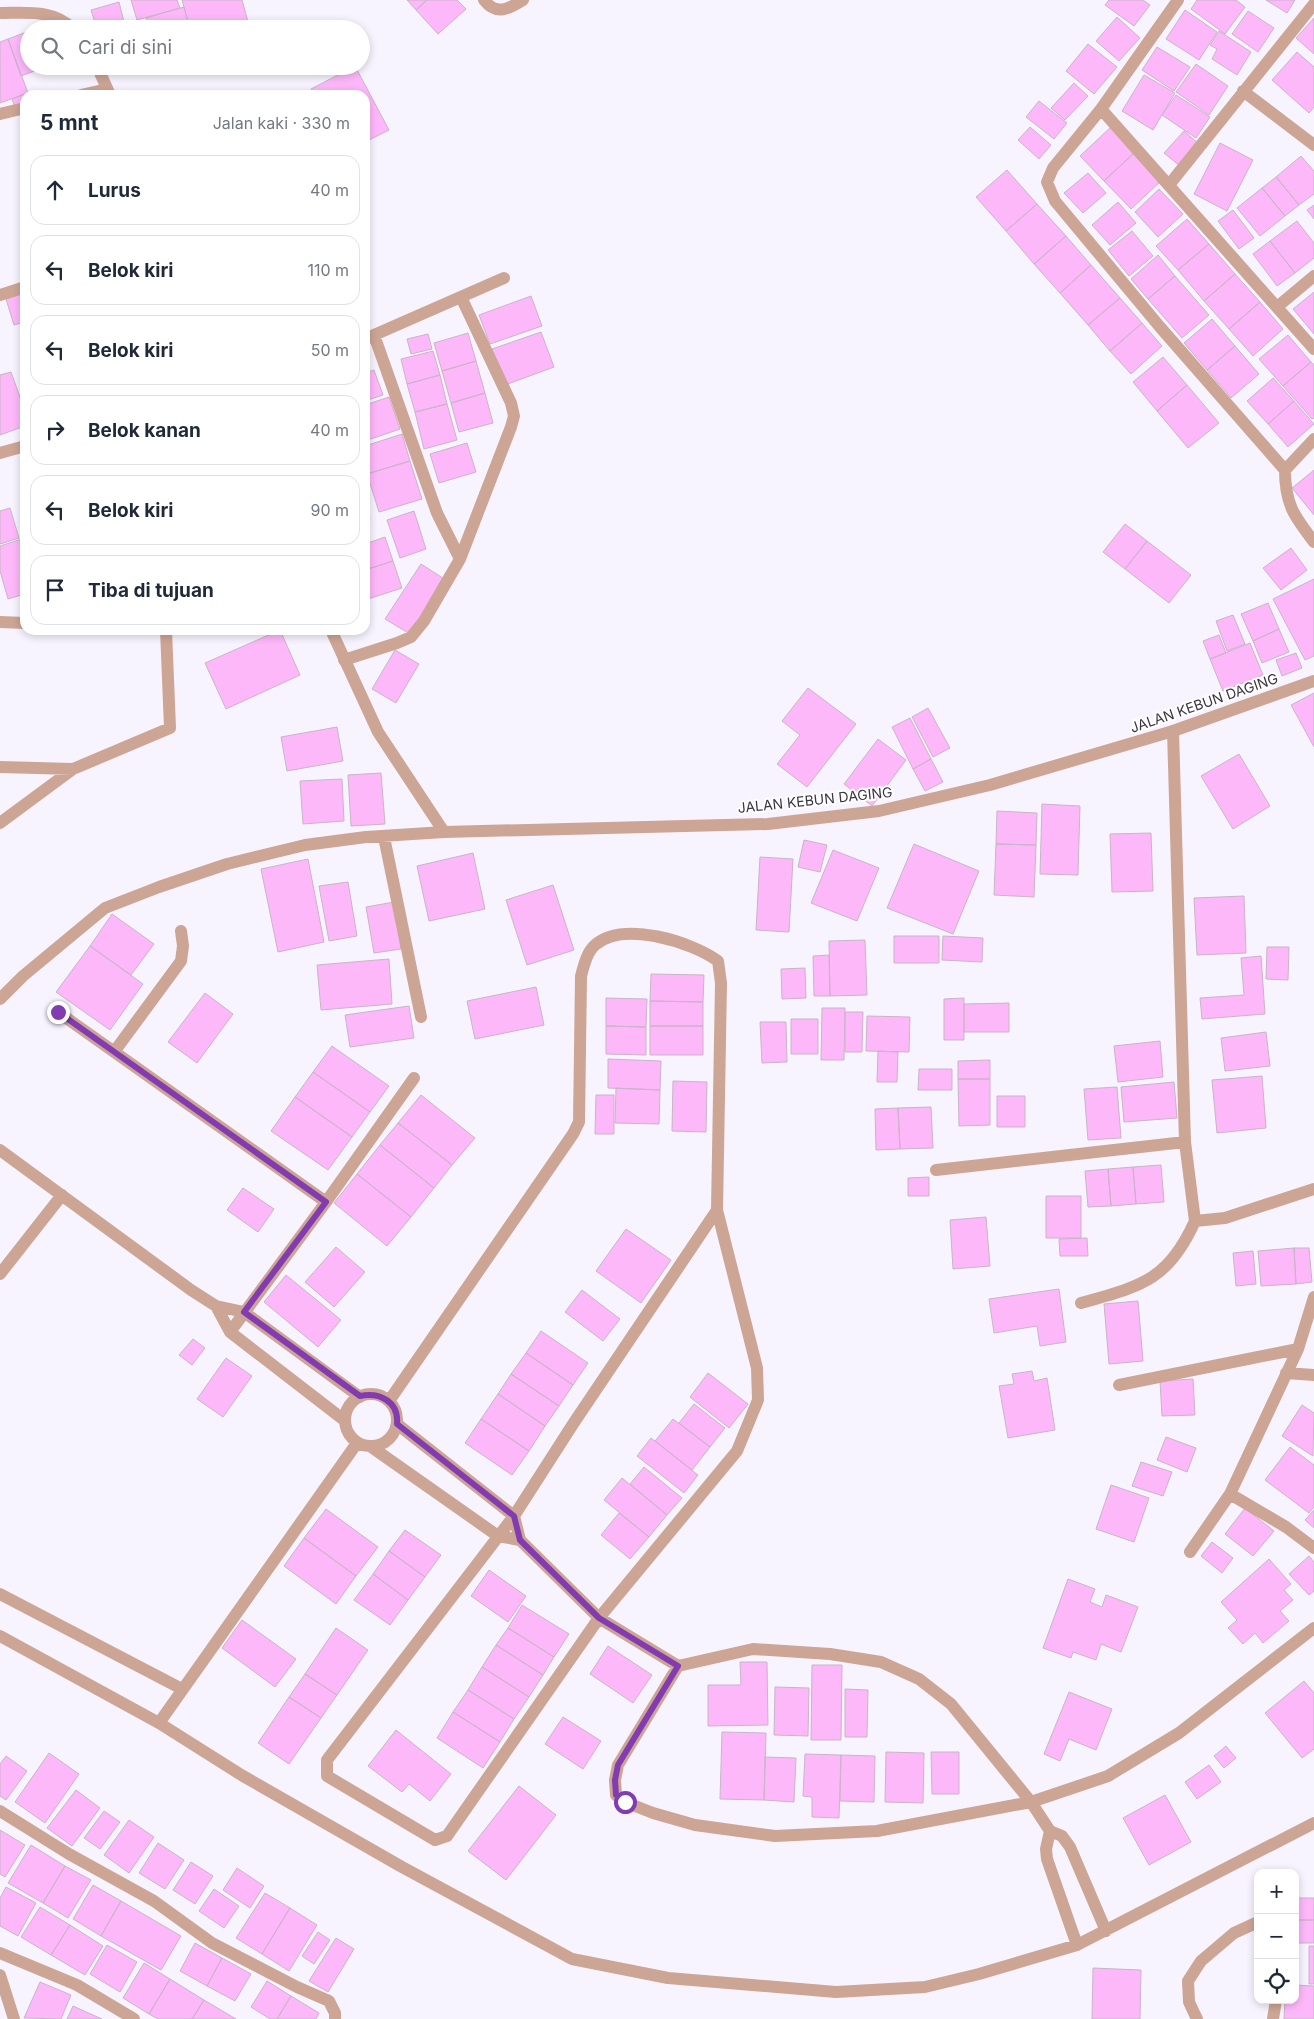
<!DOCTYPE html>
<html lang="id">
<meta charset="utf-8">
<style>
body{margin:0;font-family:Inter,sans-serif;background:#f2f2f3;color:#1f2937}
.controls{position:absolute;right:15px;bottom:15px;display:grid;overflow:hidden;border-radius:10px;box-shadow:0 2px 8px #0003}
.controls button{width:45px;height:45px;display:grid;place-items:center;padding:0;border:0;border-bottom:1px solid #e0e1e3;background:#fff;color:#1f2937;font:25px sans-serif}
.stop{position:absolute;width:15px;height:15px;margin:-11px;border:4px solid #823cb0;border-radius:50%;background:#fff}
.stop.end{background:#823cb0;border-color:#fff;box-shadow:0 1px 5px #0008}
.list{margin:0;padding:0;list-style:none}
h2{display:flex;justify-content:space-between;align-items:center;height:65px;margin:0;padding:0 20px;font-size:21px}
h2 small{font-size:16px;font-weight:400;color:#747a83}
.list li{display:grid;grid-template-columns:32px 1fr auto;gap:15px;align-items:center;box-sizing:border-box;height:70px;margin:0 10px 10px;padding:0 10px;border:1px solid #e0e1e3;border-radius:15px}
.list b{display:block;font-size:19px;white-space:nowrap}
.list em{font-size:16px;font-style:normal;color:#747a83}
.icon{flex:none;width:28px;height:28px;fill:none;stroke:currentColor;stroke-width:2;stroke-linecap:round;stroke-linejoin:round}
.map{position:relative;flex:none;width:1314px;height:2019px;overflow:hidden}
.search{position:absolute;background:#fff;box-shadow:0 2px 8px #0003;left:20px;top:20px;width:350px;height:55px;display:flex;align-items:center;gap:12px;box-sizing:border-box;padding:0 18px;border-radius:28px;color:#747a83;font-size:19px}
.panel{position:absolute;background:#fff;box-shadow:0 2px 8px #0003;left:20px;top:90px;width:350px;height:545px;border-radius:15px}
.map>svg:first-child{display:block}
.building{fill:#fdb8fa;stroke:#c9b4c8}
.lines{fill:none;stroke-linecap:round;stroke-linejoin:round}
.minor{stroke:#cda595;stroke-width:12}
.tertiary{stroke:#cda595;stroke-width:12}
.route{stroke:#823cb0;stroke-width:6}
.labels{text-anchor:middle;stroke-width:4;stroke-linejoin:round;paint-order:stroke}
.street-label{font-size:14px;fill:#3a3640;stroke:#fff}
</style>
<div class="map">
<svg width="1314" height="2019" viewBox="0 0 1314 2019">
<rect width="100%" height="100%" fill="#f8f4ff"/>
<path class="building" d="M131,0H177L180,8L137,20Z
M182,0H242L250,29H190Z
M407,0H427L416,10Z
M427,0H457L466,9L438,34L416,10Z
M1109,0H1143L1150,5L1134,26L1105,5Z
M1197,0H1236L1245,7L1225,34L1191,9Z
M1266,0H1295L1287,13Z
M119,2L124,22L97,29L91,10Z
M184,7L190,29H149L146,18Z
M1185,10L1217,32L1199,60L1166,39Z
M1248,11L1274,28L1258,52L1232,34Z
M1117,17L1140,38L1119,61L1096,41Z
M1314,18V54L1296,38Z
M57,21L60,29H36Z
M29,31V66H48L21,76L8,39Z
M1219,31L1251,52L1237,75L1212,59L1217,49L1210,45Z
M8,39L28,93L0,103V42Z
M1088,44L1117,67L1094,94L1066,71Z
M1157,47L1190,67L1174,91L1142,70Z
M1297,52L1314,67V107L1309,113L1272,80Z
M1196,64L1228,86L1209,115L1176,92Z
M355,66L389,130L365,142V95H314L311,89Z
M1144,75L1175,93L1153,130L1122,111Z
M1074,83L1088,96L1065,120L1051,108Z
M28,93L29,95H25V105L15,108L12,99Z
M1176,95L1210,117L1196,138L1162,115Z
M1039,101L1067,123L1054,139L1026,117Z
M1112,126L1135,152L1104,181L1080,156Z
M1030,127L1051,145L1039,159L1018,140Z
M1184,131L1199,144L1180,166L1164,153Z
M1220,143L1253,160L1227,211L1194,194Z
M1135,152L1162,180L1131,209L1104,181Z
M1301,156L1314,171V194L1299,205L1276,177Z
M1007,170L1037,204L1006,231L976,197Z
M1088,173L1106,193L1083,213L1064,193Z
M1276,177L1299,205L1285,216L1262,188Z
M1262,188L1285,216L1260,236L1237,208Z
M1159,189L1183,214L1158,237L1135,212Z
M1118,202L1136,223L1110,245L1092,225Z
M1037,204L1066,236L1034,264L1006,231Z
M1314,205V219L1307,210Z
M1233,210L1254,238L1239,249L1218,221Z
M1187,219L1209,244L1178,270L1156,246Z
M1297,221L1314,243V258L1295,273L1270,241Z
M1132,231L1153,256L1129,276L1108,250Z
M1066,236L1091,265L1060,293L1034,264Z
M1270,241L1295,273L1277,286L1253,254Z
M1209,244L1235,274L1204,301L1178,270Z
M1158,255L1175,276L1148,299L1131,279Z
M1091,265L1120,298L1088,325L1060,293Z
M1235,274L1260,302L1229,329L1204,301Z
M1175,276L1209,315L1182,338L1148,299Z
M1314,292V334L1293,309Z
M25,293V322L14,325L6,299Z
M531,296L542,326L490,344L479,315Z
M1120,298L1142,323L1110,351L1088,325Z
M1260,302L1283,329L1253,356L1229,329Z
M1212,319L1235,346L1207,370L1184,343Z
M1142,323L1162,346L1131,374L1110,351Z
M541,332L554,367L505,385L492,349Z
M468,333L476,361L442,371L434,343Z
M428,334L432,349L411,354L407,339Z
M1288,335L1311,362L1283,386L1259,359Z
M1235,346L1259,374L1231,398L1207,370Z
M433,351L440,375L407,384L401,359Z
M1163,357L1187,385L1157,411L1133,382Z
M476,361L485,393L451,403L442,371Z
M1311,362L1314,365V418L1312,419L1283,386Z
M374,370L383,395L365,401V373Z
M11,372L25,411V426L0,435V375Z
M440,375L447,404L415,412L407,384Z
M1273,378L1294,401L1268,424L1247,401Z
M1187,385L1219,423L1188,448L1157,411Z
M485,393L493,423L459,432L451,403Z
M389,397L400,429L365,441V405Z
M1294,401L1314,424L1288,447L1268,424Z
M447,404L457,440L424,449L415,412Z
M402,434L410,461L367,474L365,446Z
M467,443L476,472L439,483L430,454Z
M410,461L422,499L379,512L367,474Z
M1314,470V515L1292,488Z
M365,503L370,519L365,520Z
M10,508L19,538L0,544V511Z
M414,511L426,549L400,558L387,520Z
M1125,524L1147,541L1125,569L1103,552Z
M385,537L393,561L365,570V544Z
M25,538V594L8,599L0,571V546Z
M1147,541L1191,575L1169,603L1125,569Z
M1291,548L1307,570L1281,590L1263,568Z
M393,561L402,588L365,600V570Z
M421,564L446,580L410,634L385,619Z
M1314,579V656L1305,660L1273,599Z
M1268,603L1279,629L1253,641L1241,614Z
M1233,615L1245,644L1227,651L1216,621Z
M1279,629L1289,652L1262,663L1253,641Z
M280,630L300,675L226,709L205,663Z
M1219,635L1226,653L1210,659L1203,641Z
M1250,643L1263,675L1223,691L1210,659Z
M395,650L419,664L396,703L372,689Z
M1296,653L1302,668L1282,676L1276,660Z
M808,688L856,724L807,787L777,764L800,735L782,721Z
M1314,693V747L1291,705Z
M928,708L950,748L933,757L912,717Z
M910,718L931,759L913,769L892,727Z
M337,727L343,761L287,771L281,737Z
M878,739L906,760L872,806L844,784Z
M1239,754L1270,806L1233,829L1201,776Z
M931,759L943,782L925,791L913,769Z
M381,773L385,824L351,826L348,775Z
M342,779L344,821L303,824L300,781Z
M1042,804L1080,806L1078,875L1040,874Z
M997,811L1037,813L1036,845L996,844Z
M1151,833L1153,891L1112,892L1110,834Z
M804,840L827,845L820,872L798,867Z
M914,844L979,871L953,934L887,908Z
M996,844L1036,845L1034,897L994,895Z
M833,850L879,868L857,921L811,903Z
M473,853L485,909L429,921L417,866Z
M760,857L793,859L789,932L756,930Z
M308,859L324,942L278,952L261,869Z
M348,882L357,936L329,941L319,886Z
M553,885L574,950L527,965L506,900Z
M1244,896L1246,953L1197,955L1194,898Z
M394,902L401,949L374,953L366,907Z
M112,914L154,944L131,975L90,946Z
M894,936H939V963H894Z
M943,936L983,938L982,962L942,960Z
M865,940L867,995L830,996L829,941Z
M90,946L143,984L110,1030L56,992Z
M1267,947H1289L1288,980L1266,979Z
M829,955L830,996H814L813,956Z
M1261,956L1265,1014L1202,1019L1200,998L1244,995L1241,958Z
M389,959L392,1004L321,1010L317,965Z
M805,968L806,998L782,999L781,969Z
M651,974L704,975L703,1002L650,1001Z
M536,987L544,1025L475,1039L467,1001Z
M205,993L233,1014L197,1063L168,1042Z
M606,998L647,999L646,1027L606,1026Z
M964,998V1040H944V999Z
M650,1001L703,1002V1026H650Z
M1009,1003V1032H964V1004Z
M409,1006L414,1038L350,1047L345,1015Z
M822,1008H845L844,1060H821Z
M845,1012H863L862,1052H845Z
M867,1016L910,1017L909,1052L866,1051Z
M791,1019H818V1054H791Z
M760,1022H786L787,1062L762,1063Z
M606,1026L646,1027V1055L606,1054Z
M650,1026H703V1055H650Z
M1266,1032L1270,1066L1225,1071L1221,1038Z
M1160,1041L1163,1077L1118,1082L1114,1046Z
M332,1046L389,1086L370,1112L313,1072Z
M878,1051L898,1052L897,1082H877Z
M608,1059L661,1061L660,1090L608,1088Z
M990,1060V1079H958V1061Z
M919,1069H952V1090H918Z
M313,1072L370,1112L352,1137L295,1097Z
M1262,1076L1266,1128L1217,1133L1212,1080Z
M958,1079H990V1125L959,1126Z
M673,1081L707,1082L706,1132L672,1131Z
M1174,1082L1177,1118L1124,1122L1121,1087Z
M1117,1087L1121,1138L1088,1140L1084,1089Z
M616,1088L660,1090L659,1124L615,1123Z
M421,1095L475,1138L452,1165L398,1123Z
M596,1095H614V1134H595Z
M997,1096H1025V1127H997Z
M295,1097L352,1137L328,1170L271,1131Z
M931,1107L933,1148L900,1149L898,1108Z
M898,1108L900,1149L876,1150L875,1109Z
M398,1123L452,1165L434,1188L380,1145Z
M380,1145L434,1188L411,1217L357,1174Z
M1161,1165L1164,1202L1136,1204L1133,1167Z
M1133,1167L1136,1204L1111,1206L1108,1169Z
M1108,1169L1111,1206L1088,1207L1085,1171Z
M357,1174L411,1217L387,1246L334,1203Z
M929,1177V1196H908V1178Z
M243,1188L274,1209L258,1232L227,1210Z
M1046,1196H1081V1238H1046Z
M986,1217L990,1266L953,1269L950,1220Z
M626,1229L671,1260L641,1303L596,1271Z
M1087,1238L1088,1256H1060L1059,1239Z
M336,1247L365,1272L334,1307L305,1282Z
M1294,1248H1309L1312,1282L1296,1284Z
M1294,1248L1296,1284L1261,1286L1258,1251Z
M1253,1251L1256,1284L1236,1286L1233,1253Z
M286,1275L341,1320L318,1347L264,1302Z
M1059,1289L1066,1342L1040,1346L1037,1326L994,1333L989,1299Z
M582,1290L620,1319L603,1341L565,1312Z
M1138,1301L1143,1361L1109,1364L1104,1304Z
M541,1331L588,1363L573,1385L526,1353Z
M193,1339L205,1348L192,1365L179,1355Z
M526,1353L573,1385L559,1406L511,1374Z
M226,1358L252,1376L223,1417L197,1399Z
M1032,1371L1034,1381L1047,1378L1055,1430L1008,1438L999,1386L1014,1384L1012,1374Z
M708,1373L748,1404L729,1428L690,1397Z
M511,1374L559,1406L545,1426L498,1394Z
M1193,1379L1195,1415L1162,1416L1160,1381Z
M498,1394L545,1426L529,1451L481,1419Z
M694,1404L725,1428L710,1447L679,1423Z
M1302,1405L1314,1413L1313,1456L1282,1436Z
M481,1419L529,1451L512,1475L465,1443Z
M673,1419L710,1447L692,1470L655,1441Z
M1166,1437L1196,1448L1187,1472L1157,1460Z
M651,1438L698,1475L684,1493L637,1456Z
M1290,1447L1314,1465V1507L1309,1513L1265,1480Z
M1141,1462L1172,1472L1163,1496L1132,1486Z
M644,1467L682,1498L667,1515L630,1484Z
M622,1478L667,1515L649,1537L604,1500Z
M1111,1485L1149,1498L1134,1542L1096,1529Z
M1245,1508L1274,1531L1253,1556L1225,1534Z
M326,1509L378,1547L356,1576L304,1538Z
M1314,1510V1528L1305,1520Z
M619,1513L649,1537L630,1559L601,1535Z
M405,1530L441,1555L425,1577L389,1551Z
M304,1538L356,1576L336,1604L284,1566Z
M1212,1542L1233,1558L1222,1573L1201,1556Z
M389,1551L425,1577L408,1600L373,1574Z
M1309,1556L1314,1562V1591L1309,1595L1289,1574Z
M1269,1559L1291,1584L1284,1590L1293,1600L1280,1611L1289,1621L1263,1643L1255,1633L1243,1644L1228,1628L1237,1620L1221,1602Z
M489,1570L526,1596L508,1622L471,1596Z
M373,1574L408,1600L390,1625L354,1600Z
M1068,1579L1095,1589L1090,1602L1102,1607L1106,1595L1138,1607L1121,1652L1101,1644L1096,1660L1073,1652L1071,1658L1043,1648Z
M522,1605L569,1634L554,1657L508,1628Z
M242,1620L296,1659L275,1687L222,1648Z
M336,1628L368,1650L337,1695L305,1674Z
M508,1628L554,1657L543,1675L496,1645Z
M496,1645L543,1675L529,1697L482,1667Z
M608,1646L652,1675L633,1703L590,1674Z
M740,1662H767L768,1725L708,1726V1685H741Z
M812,1665H842L841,1740H811Z
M482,1667L529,1697L514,1719L468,1690Z
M305,1674L337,1695L321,1718L289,1697Z
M1304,1681L1314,1693V1749L1302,1758L1265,1713Z
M775,1687L809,1688L808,1736L774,1735Z
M845,1689L868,1690L867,1737H845Z
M468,1690L514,1719L500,1742L453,1712Z
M1069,1692L1112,1709L1096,1750L1069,1739L1060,1761L1044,1754Z
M289,1697L321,1718L289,1764L258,1743Z
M453,1712L500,1742L483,1768L437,1738Z
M563,1717L601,1741L583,1769L545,1744Z
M396,1730L451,1774L430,1801L409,1784L402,1792L368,1766Z
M722,1732L766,1733L764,1800L720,1799Z
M1226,1746L1236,1758L1224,1768L1214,1756Z
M886,1752L924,1753L923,1803L885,1802Z
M931,1752H959V1794H932Z
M49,1753L79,1774L45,1823L15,1802Z
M805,1754L841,1755L839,1818L812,1817V1797L803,1796Z
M841,1755L875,1756L874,1802L840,1801Z
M6,1756L27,1771L6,1800L0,1796V1764Z
M765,1757L796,1758L794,1802L764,1800Z
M1209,1765L1221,1782L1197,1799L1185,1782Z
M519,1786L556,1815L506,1880L468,1851Z
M76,1790L100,1808L72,1846L47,1828Z
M1165,1795L1191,1842L1149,1865L1123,1818Z
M104,1811L120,1822L100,1849L84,1838Z
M129,1820L154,1837L129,1873L104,1855Z
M0,1830L25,1845L5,1877L0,1874Z
M158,1843L184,1860L165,1889L139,1873Z
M31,1845L65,1866L43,1903L8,1883Z
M191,1862L213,1876L195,1904L173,1890Z
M65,1866L91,1880L68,1918L43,1903Z
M237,1868L264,1886L250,1908L223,1890Z
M93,1885L121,1901L101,1936L73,1919Z
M6,1887L36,1903L18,1936L0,1926V1898Z
M214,1889L239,1906L224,1928L199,1911Z
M265,1893L290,1908L262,1954L236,1938Z
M1295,1898H1314V1920H1295Z
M121,1901L181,1936L161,1970L101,1936Z
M40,1907L70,1925L51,1955L21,1937Z
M290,1908L317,1925L289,1971L262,1954Z
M1295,1920H1314V1943H1295Z
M70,1925L103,1946L85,1975L51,1955Z
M318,1932L330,1940L314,1964L302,1956Z
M336,1938L354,1949L328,1992L309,1981Z
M195,1943L222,1958L207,1986L180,1971Z
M107,1945L137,1962L120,1992L90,1974Z
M1309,1946H1314V1984H1309Z
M222,1958L251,1974L235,2001L207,1986Z
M144,1963L170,1979L149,2014L123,1998Z
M1093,1968L1141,1970L1140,2019H1092Z
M170,1979L204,2000L192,2019H158L149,2014Z
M267,1981L291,1996L277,2019H270L251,2007Z
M40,1982L71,1995L61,2019L24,2018Z
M1295,1985L1314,1986V2019H1284L1285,2000H1295Z
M291,1996L319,2013L316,2019H277Z
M204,2000L236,2019H192Z
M73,2006L102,2019H67Z"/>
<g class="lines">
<path class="minor" d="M484,0C496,16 509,9 523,0
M1178,0L1101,109L1053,168L1047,182L1055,201L1160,327L1285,470C1285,504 1294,516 1314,542
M1243,91L1314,145
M81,95L107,89
M1101,109L1314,349
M0,114L25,108
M1169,185L1314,4
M0,295L25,287
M1277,307L1314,276
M374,335L504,278
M365,339L374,335L437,513L460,559
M0,453L25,446
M1285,470L1314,439
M0,622L25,623
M344,660L397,643L411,637L424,621L460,559L511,427L514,416L511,403L461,297
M1173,731L1185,1142L1195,1221L1225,1218L1314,1189
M0,767L73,769
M0,823L73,769L170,728L166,630
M384,837L421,1017
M0,999L23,976L105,908L159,887L227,864L305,845L366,837L444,832
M58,1012L326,1202
M114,1052L181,961L183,946L181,931
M0,1150L191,1290L216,1306L244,1312L360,1397
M936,1170L1185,1142
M0,1274L62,1195
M1081,1303C1141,1286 1168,1281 1195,1221
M216,1306L230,1332L344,1420
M230,1332L326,1202L414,1078
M1286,1373L1314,1375
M1119,1385L1298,1349
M345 1420a26 26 0 1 1 52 0a26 26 0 1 1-52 0Z
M389,1401L573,1134L579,1122L581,976C584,965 587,952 595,945C623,920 692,942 718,961L721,983L717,1210L757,1368L758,1400L737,1451L599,1618L447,1836L435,1840L327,1776V1760L514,1516L573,1424L717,1210
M397,1424L514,1516L520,1540L599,1618L678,1666L753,1649L830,1654L881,1662L919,1679L951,1704L1031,1802L1050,1831L1062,1836L1070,1847L1106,1931
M370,1446L498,1536L520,1540
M1230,1494L1286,1527L1314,1548
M1190,1552L1230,1494L1298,1349L1314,1297
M0,1594L182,1689
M0,1636L159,1723L243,1776L402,1867L572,1959L668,1978L836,1992L925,1987L979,1974L1077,1945L1314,1823
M678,1666L618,1765L615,1780L616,1795L625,1802L653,1813L695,1825L775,1836L877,1831L1031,1802L1108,1776L1179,1733L1314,1628
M159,1723L357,1443
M0,1811L69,1854L154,1901L212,1943L297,1987L329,2001L335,2013V2019
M1050,1831L1046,1849L1047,1859L1077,1945
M0,1953L77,1985L134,2019
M0,1975L14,2019
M1197,2019L1189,2002L1188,1981L1201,1961L1234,1933L1258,1922
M1273,2019L1276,2000"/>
<path class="tertiary" d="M0,13C26,13 54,9 73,29
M97,66L110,95
M331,630L378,732L444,832L768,824L879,811L990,785L1173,731L1314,681"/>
</g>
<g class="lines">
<path class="route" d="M58,1012L326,1202L244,1312L360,1396C379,1392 399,1401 397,1424L514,1516L520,1540L599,1618L678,1666L618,1765L615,1780L616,1795L625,1802"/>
</g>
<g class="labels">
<g class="street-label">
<text transform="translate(1204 703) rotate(-19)" y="5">JALAN KEBUN DAGING</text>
<text transform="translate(815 800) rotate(-6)" y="5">JALAN KEBUN DAGING</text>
</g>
</g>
</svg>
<div class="controls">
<button>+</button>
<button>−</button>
<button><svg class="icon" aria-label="locate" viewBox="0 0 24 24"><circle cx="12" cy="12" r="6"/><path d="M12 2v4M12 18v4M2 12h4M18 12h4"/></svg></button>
</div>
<div class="stop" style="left:625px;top:1802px"></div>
<div class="stop end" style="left:58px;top:1012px"></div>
<div class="search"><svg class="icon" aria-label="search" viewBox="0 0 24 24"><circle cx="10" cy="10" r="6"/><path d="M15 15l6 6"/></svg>Cari di sini</div>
<section class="panel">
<h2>5 mnt<small>Jalan kaki · 330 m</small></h2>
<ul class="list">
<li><svg class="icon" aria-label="ahead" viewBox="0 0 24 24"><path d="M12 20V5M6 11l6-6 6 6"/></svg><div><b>Lurus</b></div><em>40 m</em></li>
<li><svg class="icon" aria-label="left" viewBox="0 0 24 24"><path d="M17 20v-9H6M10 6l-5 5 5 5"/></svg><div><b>Belok kiri</b></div><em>110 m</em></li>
<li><svg class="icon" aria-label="left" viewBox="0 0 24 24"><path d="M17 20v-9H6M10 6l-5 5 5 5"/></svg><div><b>Belok kiri</b></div><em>50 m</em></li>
<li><svg class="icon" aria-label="right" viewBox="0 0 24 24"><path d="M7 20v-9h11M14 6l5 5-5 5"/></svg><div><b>Belok kanan</b></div><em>40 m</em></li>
<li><svg class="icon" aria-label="left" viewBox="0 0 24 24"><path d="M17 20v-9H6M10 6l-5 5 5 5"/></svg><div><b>Belok kiri</b></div><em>90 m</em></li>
<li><svg class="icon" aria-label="arrive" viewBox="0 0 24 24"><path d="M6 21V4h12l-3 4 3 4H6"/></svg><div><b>Tiba di tujuan</b></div></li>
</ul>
</section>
</div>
